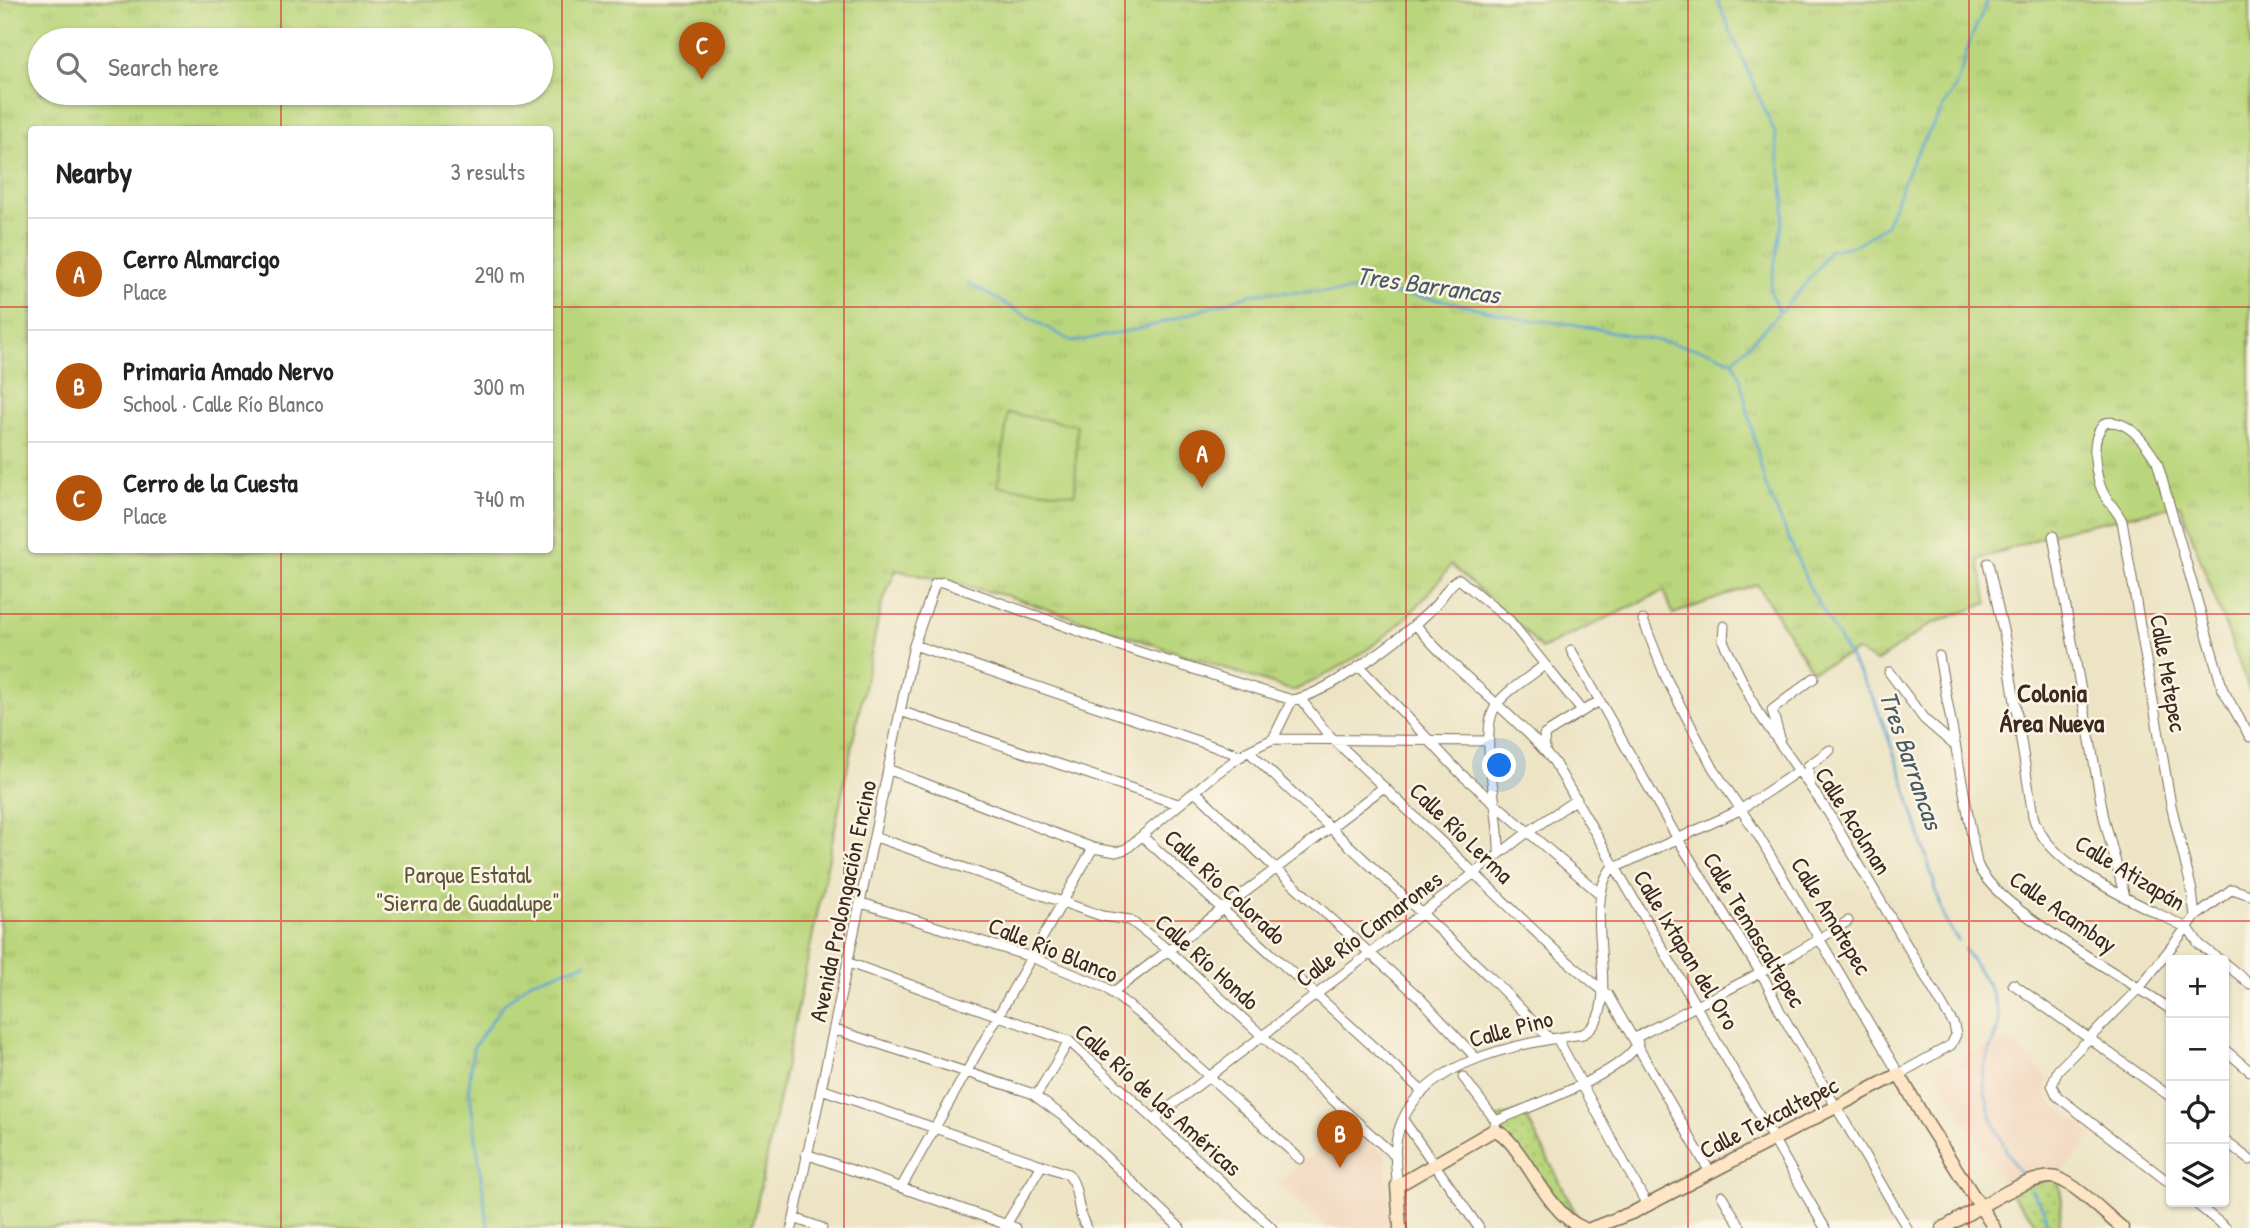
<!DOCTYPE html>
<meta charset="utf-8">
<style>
body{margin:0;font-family:"Patrick Hand",sans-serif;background:#f2f2f2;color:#222}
.controls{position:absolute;right:21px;bottom:21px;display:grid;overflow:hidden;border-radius:7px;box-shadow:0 2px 5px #0004}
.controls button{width:63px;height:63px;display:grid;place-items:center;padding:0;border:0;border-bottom:2px solid #e0e0e0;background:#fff;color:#222;font:35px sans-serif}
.you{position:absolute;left:1500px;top:766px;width:24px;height:24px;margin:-18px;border:5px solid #fff;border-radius:50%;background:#1a73e8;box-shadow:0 0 0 10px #1a73e833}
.badge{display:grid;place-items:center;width:46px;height:46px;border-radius:50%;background:#b45309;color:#fff;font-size:23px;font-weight:700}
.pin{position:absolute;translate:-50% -58px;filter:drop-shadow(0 2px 4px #0008)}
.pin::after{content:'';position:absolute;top:37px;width:24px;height:21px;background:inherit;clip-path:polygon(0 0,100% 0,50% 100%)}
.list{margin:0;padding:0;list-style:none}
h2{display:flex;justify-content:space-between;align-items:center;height:91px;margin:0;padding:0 28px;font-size:30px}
h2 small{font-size:23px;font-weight:400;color:#767676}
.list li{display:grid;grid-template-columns:46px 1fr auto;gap:21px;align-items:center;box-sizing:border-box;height:112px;padding:0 28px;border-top:2px solid #e0e0e0}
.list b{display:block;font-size:26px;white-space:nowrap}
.list p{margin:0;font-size:23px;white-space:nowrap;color:#767676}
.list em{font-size:23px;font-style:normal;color:#767676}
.icon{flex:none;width:38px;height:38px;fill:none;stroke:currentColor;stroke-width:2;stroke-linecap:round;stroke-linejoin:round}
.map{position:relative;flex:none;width:2250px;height:1228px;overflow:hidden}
.search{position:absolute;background:#fff;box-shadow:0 2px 5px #0004;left:28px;top:28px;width:525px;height:77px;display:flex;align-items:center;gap:18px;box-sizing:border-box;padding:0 24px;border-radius:38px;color:#767676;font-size:26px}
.panel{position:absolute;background:#fff;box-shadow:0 2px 5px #0004;left:28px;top:126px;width:525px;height:427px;border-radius:7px}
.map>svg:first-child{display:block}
.built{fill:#f1d5bd}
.grass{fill:url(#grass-dots);stroke:#7a804d;stroke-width:2}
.park{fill:url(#park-tufts);stroke:#7a804d;stroke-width:2;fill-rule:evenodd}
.pitch{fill:#bad67c;stroke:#7a804d;stroke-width:2}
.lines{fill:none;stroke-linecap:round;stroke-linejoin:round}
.stream{stroke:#5ba2d1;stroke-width:2.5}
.street-casing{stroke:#796b58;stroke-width:11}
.secondary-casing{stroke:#796b58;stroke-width:15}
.street{stroke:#fff;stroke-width:9}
.secondary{stroke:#fde5c5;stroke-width:12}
.grid{fill:none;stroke:#d62828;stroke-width:2;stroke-opacity:0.55}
.labels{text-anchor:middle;stroke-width:5;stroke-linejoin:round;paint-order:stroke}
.street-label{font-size:24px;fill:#3b2a1e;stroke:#fcf5e5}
.park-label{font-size:24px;fill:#5b5536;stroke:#fcf5e5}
.water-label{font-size:26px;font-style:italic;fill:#485a66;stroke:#fcf5e5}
.neighbourhood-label{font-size:26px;font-weight:bold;fill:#3b2a1e;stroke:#fcf5e5}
</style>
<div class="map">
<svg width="2250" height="1228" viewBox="0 0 2250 1228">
<defs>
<pattern id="grass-dots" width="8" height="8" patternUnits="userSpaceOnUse" patternTransform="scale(1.75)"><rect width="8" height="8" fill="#bad67c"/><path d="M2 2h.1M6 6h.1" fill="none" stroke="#a1b86b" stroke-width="1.8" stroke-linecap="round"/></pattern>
<pattern id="park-tufts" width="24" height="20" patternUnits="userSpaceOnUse" patternTransform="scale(1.75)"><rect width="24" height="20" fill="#bad67c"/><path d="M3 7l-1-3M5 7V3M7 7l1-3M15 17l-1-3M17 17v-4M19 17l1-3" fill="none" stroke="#a1b86b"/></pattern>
</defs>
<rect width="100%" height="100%" fill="#fcf5e5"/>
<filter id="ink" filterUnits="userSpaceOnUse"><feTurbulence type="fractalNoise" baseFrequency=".0143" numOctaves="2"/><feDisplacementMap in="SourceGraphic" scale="14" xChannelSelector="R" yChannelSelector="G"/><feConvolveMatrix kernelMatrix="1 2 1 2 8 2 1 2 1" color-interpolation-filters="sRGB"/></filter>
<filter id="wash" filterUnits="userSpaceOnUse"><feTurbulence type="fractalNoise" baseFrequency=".00686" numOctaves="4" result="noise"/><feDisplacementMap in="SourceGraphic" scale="28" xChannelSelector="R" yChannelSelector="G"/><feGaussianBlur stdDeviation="1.57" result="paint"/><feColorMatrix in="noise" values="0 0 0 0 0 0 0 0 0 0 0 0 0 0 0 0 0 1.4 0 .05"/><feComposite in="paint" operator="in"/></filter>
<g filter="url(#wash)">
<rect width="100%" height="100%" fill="#ece4c4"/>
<path class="built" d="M2010,1042L2050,1079L2046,1083L2051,1103L2094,1134L2058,1177L2008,1191L1935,1070L1997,1043Z
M1351,1126L1385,1155L1390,1228H1328L1276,1182Z"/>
<path class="grass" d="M1523,1110L1578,1218L1551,1199L1491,1120Z
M2058,1177L2062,1201L2059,1228H2040L2008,1191Z"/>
<path class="park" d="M0,0H2250V692L2180,505L2059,531L1978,560L1988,603L1931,624L1876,662L1857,651L1812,671L1757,584L1673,614L1664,591L1541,649L1521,627L1451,565C1407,626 1361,660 1293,691L1008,596L896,570L881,606L752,1228H0ZM40,40H541V93H40ZM32,130H550V550H32Z"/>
<path class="pitch" d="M1008,413L1077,425L1075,494L998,486Z"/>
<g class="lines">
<path class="stream" d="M1717,0L1775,133L1785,204L1770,291L1778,310
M968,283L1073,342L1148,327L1256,293L1363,291L1444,300L1522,319L1573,324L1709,351L1733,361L1740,378L1765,484L1810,588L1875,702L1903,778L1946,923L1958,940
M1733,361C1767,324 1804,292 1830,250L1854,246L1886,225L1913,159L1957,84L1971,38L1988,0
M1964,949C1978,969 1995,991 1998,1016C2000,1033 1986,1052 1984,1069C1981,1103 2003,1148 2021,1175
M2031,1190L2044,1210L2047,1228
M488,1228L469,1087L473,1048L502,1006L531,981L586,963"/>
</g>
</g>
<g filter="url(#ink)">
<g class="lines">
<defs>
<path id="street" d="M2053,536L2104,818L2125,897
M1988,563L2005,639L2033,816C2047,869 2144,905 2189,929L2199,944L2220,960
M1643,620L1666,678L1713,768L1758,835L1899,1074L1951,1045L1956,1035L1954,1025L1828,812L1757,711L1723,641L1724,626
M1415,624C1457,675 1512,711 1554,762L1825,1228
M914,645L1242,756
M1571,650L1679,841L1765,980L1780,1011L1907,1228
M1939,656L1977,863C1991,907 2129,978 2171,1010
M1359,666L1461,774L1600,894
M1889,672L1924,719L1953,744
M1300,698L1326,732L1560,955L1608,995L1710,1172
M900,711L1178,804
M1780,738L1772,710L1814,678
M1273,739L1292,700
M1545,749L1544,735L1599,701
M1248,751L1491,978L1550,1039
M890,770L1093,848L1116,852L1126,849L1217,773L1248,751L1273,739L1489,741
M1810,785L1808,766L1830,750
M1195,791L1276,869L1420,998L1475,1057
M1142,836L1423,1092
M876,837L1102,916L1130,920L1162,945L1396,1157
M1499,854C1501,818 1479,737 1494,709C1503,692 1529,678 1543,666
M862,903L1031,957L1105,987L1148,1021L1300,1159
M2195,917L2232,889L2250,895
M849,963L1069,1041L1272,1228
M2224,963L2250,984
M2013,984L2171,1097
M1112,993L1384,787
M836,1030L1031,1093L1064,1117L1180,1228
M1557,1038L1647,1205
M1635,1038C1707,999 1780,966 1848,921
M2224,1049L2250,1071
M1463,1077L1496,1121L1495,1125
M821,1089L1068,1174C1081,1189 1075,1212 1087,1228
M1036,1096L1069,1041
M1154,1119L1528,832L1577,799
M1404,1121L1479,1228
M1496,1121C1530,1106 1622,1075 1638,1043
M2224,1140L2250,1160
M806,1154L1016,1228
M2171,1184L2057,1096L2052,1085L2058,1070L2140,987L2195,917L2192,891L2171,805L2122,521C2118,512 2112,506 2106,498C2095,480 2088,438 2105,423C2128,417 2147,445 2157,462L2223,690L2250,737
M902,1186L1093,848
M1397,1186C1397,1172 1394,1157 1396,1143C1408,1062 1518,1043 1583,1034C1627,1012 1580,912 1610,870L1740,810L1798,771
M1722,1196L1741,1228
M2194,1202L2226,1228
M794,1218L822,1228
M792,1228L914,645L935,584L943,582L1117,645L1292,700C1329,694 1407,634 1434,607C1442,599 1449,583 1459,579L1510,621L1582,711
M1004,1228L1042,1165"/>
<path id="secondary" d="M1400,1228L1397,1186L1494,1130C1521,1138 1545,1214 1583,1228
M1592,1228L1634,1212L1899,1074L1925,1120L1994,1228
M1943,1228C1967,1216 2033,1170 2057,1178C2077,1185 2105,1214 2122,1228"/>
</defs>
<use href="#street" class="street-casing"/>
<use href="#secondary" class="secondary-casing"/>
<use href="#street" class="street"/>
<use href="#secondary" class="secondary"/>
</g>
</g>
<path class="grid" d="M281,0V40M562,0V1228M844,0V1228M1125,0V1228M1406,0V1228M1688,0V1228M1969,0V1228M281,93V130M0,307H32M550,307H2250M281,550V1228M0,614H2250M0,921H2250"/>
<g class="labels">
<g class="street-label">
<text transform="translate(2168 673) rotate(80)" y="8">Calle Metepec</text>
<text transform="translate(1853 821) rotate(58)" y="8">Calle Acolman</text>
<text transform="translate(1461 833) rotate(44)" y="8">Calle Río Lerma</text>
<text transform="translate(2130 873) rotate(31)" y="8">Calle Atizapán</text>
<text transform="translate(1225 887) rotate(43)" y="8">Calle Río Colorado</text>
<text transform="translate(843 901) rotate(-78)" y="8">Avenida Prolongación Encino</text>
<text transform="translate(2063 912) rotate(35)" y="8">Calle Acambay</text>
<text transform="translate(1831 916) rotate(59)" y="8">Calle Amatepec</text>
<text transform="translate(1369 929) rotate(-37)" y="8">Calle Río Camarones</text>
<text transform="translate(1754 930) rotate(59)" y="8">Calle Temascaltepec</text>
<text transform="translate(1053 950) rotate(22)" y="8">Calle Río Blanco</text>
<text transform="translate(1686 950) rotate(59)" y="8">Calle Ixtapan del Oro</text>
<text transform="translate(1207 962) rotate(42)" y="8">Calle Río Hondo</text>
<text transform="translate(1511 1029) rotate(-15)" y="8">Calle Pino</text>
<text transform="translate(1158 1100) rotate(42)" y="8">Calle Río de las Américas</text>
<text transform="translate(1769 1118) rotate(-27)" y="8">Calle Texcaltepec</text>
</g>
<g class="park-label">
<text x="468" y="883">Parque Estatal<tspan x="468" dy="28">"Sierra de Guadalupe"</tspan></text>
</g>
<g class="water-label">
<text transform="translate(1428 285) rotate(8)" y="9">Tres Barrancas</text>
<text transform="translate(1911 760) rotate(71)" y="9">Tres Barrancas</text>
</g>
<g class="neighbourhood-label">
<text x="2052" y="702">Colonia<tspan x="2052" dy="30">Área Nueva</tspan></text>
</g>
</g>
</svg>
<div class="controls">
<button>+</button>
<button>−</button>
<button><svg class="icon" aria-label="locate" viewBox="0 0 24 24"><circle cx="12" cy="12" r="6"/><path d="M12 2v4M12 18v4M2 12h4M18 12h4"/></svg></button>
<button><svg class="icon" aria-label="layers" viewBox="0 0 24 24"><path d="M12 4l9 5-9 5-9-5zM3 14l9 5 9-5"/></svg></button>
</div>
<div class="you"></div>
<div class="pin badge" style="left:1202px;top:488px">A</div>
<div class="pin badge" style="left:1340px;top:1168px">B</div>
<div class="pin badge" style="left:702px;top:80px">C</div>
<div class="search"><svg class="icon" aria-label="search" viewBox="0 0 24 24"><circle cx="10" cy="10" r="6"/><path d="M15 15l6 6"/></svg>Search here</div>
<section class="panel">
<h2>Nearby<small>3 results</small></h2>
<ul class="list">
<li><span class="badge">A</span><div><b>Cerro Almarcigo</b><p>Place</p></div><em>290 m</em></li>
<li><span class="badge">B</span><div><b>Primaria Amado Nervo</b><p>School · Calle Río Blanco</p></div><em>300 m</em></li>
<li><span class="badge">C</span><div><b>Cerro de la Cuesta</b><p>Place</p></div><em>740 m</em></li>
</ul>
</section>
</div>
